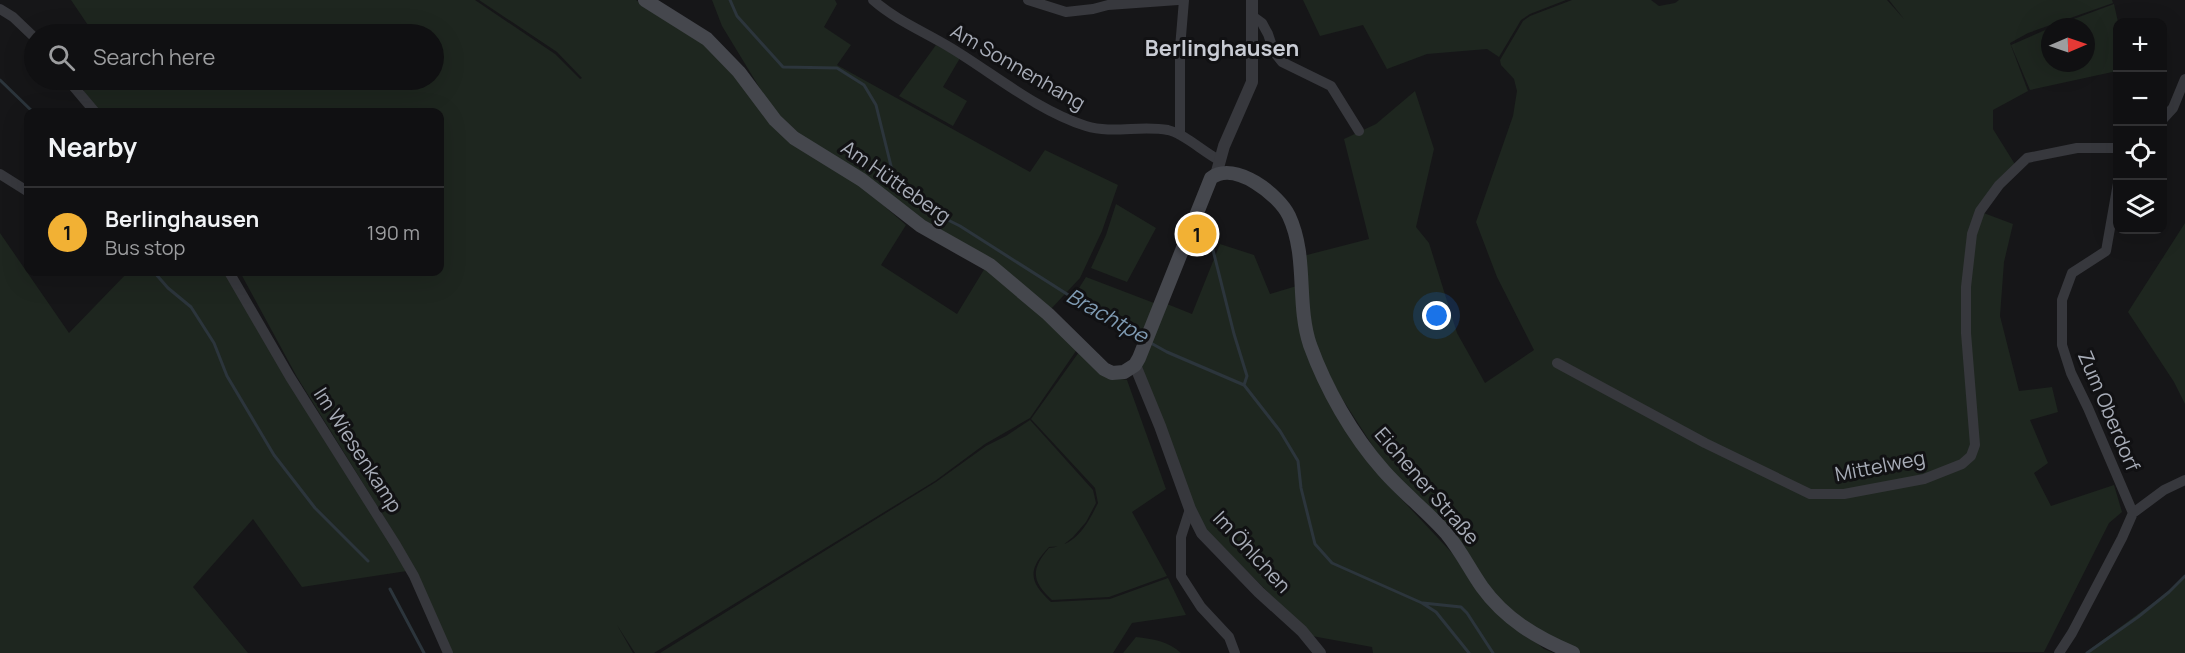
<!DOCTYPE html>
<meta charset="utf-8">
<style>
body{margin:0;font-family:Manrope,sans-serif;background:#1e1e20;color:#f1f3f6}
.controls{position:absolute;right:18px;top:18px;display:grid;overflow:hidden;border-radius:12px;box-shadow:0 6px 24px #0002}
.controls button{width:54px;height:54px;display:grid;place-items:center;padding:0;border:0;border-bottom:2px solid #303032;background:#101012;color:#f1f3f6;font:30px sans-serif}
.compass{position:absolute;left:2041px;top:18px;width:54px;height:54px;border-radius:50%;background:#101012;box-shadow:0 6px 24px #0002;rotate:88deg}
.you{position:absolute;left:1437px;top:316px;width:21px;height:21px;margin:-15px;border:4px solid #fff;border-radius:50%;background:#1a73e8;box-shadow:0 0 0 9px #1a73e833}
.badge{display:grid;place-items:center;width:39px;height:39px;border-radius:50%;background:#f2b134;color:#111;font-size:20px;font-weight:700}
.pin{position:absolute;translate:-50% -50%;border:3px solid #fff;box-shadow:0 2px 6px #0006}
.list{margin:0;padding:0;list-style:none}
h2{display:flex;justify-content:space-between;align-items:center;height:78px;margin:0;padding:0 24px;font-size:26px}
h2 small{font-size:20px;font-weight:400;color:#9c9d9f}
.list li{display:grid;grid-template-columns:39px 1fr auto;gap:18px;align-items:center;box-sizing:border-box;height:90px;padding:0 24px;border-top:2px solid #303032}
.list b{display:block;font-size:22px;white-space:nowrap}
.list p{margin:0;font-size:20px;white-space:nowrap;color:#9c9d9f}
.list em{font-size:20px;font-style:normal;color:#9c9d9f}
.icon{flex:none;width:33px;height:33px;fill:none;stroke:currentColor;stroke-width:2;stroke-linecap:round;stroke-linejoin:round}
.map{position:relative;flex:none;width:2185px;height:653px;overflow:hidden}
.search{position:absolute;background:#101012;box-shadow:0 6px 24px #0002;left:24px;top:24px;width:420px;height:66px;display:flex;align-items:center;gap:15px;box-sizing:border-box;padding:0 21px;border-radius:33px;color:#9c9d9f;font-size:22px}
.panel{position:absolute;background:#101012;box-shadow:0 6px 24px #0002;left:24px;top:108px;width:420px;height:168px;border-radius:12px}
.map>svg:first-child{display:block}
.green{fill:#1e261f}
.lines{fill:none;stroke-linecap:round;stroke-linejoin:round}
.stream{stroke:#2c353c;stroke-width:3}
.minor{stroke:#37383d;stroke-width:10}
.tertiary{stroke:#37383d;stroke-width:12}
.secondary{stroke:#45474d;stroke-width:14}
.labels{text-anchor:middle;stroke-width:6;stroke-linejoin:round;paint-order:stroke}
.street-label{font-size:20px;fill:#a8adb8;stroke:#111113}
.water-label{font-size:21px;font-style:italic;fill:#7f9bb3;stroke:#111113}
.quarter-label{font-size:22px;font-weight:bold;fill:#c9ccd4;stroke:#111113}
</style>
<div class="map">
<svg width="2185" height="653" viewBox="0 0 2185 653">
<rect width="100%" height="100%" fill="#161618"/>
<path class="green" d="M71,0H475L555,54L580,79L582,78L557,52L479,0H636L703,42L742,78L762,110L853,179L906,225L881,265L957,314L985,268L1078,348L1030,418L985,444L935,481L654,653H635L617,625L633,653H451L399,541L297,377L240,272H440V112H98L81,94L93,80H434V34H94Z
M712,0H835L837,4L824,27L851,45L837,65L1030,172L1045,150L1118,185L1102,231L1080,278L1050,310L945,234L806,140L772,108L722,26Z
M1303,0H1566L1530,14L1521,20L1499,57L1487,49L1427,54L1387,69L1363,25L1320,36Z
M1572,0H1651L1659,6L1675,3L1679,0H1887L1904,19L1889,0H2112L2113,3L2028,33L2010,43L2028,91L1993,110V129L2016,166L1981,212L2013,224L2004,262L2000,316L2019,391L2052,387L2058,412L2030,420L2048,463L2034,473L2051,506L2114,485L2122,512L2109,523L2044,652L1579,653L1550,640L1500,605L1387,468L1319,363L1303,313V256L1369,239L1344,139L1376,124L1415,91L1434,149L1416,227L1429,243L1457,333L1485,383L1534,350L1497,277L1476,222L1513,116L1517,91L1514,79L1501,65L1500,60L1523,21L1530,16Z
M2114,4L2118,22L2117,71L2030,90L2011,45L2050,28V63H2086V27H2052Z
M936,45L960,58L943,87L967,101L953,126L899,96Z
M1116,204L1156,228L1127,282L1091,268L1106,235Z
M2185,223V404L2174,382L2128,312Z
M0,233L69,333L128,272H226L407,571L302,587L253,519L193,587L248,653H0Z
M1220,244L1254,255L1270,294L1300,285L1298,312L1343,422L1377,473L1452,553L1477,588L1496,610L1544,649L1554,653H1373L1372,647L1312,636L1206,530L1193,507L1140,366L1167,304L1192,314Z
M1086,277L1154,303L1142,336L1124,329L1074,296Z
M1079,352L1110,377L1127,380L1166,489L1132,512L1167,576L1109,597L1052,600C1031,581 1031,569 1049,548C1076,546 1087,525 1098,503L1095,488L1031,419Z
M1030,420L1093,490L1096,503L1086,522L1073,537L1062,546L1049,547C1028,569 1028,581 1051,602L1110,599L1168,578L1186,615L1132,623L1113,653H660L936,482L986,446L1006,436Z
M2185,575V653H2085L2168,592Z
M1136,637C1153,639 1168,641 1181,653H1123Z"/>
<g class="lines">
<path class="stream" d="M730,0L737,16L783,67L837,68L864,85L876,105L892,170L909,193L930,211L960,226L1092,310L1143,339
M0,80L33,112
M1205,218L1234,334L1247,376L1244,385
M154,272L168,288L191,307L214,343L227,376L274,455L315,508L368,561
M1149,342L1167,352L1244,385L1280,431L1298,461L1301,488L1315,544L1332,563L1422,603L1436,612L1469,653
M390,589L424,653
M1423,603L1461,607L1467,613L1493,653
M2087,653L2138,617L2169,592L2185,576"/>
<path class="minor" d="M873,0C897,21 925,32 951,48C994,74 1038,111 1086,126C1112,134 1141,125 1168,130C1185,134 1203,152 1219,160
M1028,0L1066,12L1093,9L1108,5L1178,0
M0,9L13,17L34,37
M1251,15L1262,23L1268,34L1274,52L1282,62L1331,86L1359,131
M68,80L95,112
M2162,120L2173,108L2185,79
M1180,135V48L1184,0
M0,174L27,191
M229,272L290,377L396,545L414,576L448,653
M1557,363L1705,443L1810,494H1844L1924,479L1962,464L1971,456L1975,445L1966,333V287L1972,234L1980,211L1999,185L2027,158L2077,148H2118
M1190,509L1181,537V576L1201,607L1229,637L1235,653
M2133,513L2164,490L2185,480
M2059,653L2072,633L2122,538L2133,513L2088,408L2071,373L2062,345V300L2072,273L2106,251L2118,183"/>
<path class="tertiary" d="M1216,175L1224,146L1252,82V0
M1135,365L1160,426L1190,509L1202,533L1259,592L1302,631L1320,653"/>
<path class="secondary" d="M645,0L707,39L739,72L775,120L794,138L862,180L921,226L990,265L1048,314L1104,369L1112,373L1124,372L1135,365L1139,358L1211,178C1235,160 1279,195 1289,216C1308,257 1296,303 1310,345C1326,389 1352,435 1383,470C1403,493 1427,511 1447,534C1461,551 1470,570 1482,587C1505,619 1537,638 1573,653"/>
</g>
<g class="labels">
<g class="street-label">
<text transform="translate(1018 67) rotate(30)" y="7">Am Sonnenhang</text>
<text transform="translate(896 182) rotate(35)" y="7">Am Hütteberg</text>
<text transform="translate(2109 411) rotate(67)" y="7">Zum Oberdorf</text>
<text transform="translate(358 450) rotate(57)" y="7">Im Wiesenkamp</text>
<text transform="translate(1880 466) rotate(-11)" y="7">Mittelweg</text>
<text transform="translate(1427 486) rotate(49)" y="7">Eichener Straße</text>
<text transform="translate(1252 552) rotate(47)" y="7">Im Öhlchen</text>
</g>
<g class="water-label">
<text transform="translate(1107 316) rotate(29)" y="7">Brachtpe</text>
</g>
<g class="quarter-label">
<text x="1222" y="56">Berlinghausen</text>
</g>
</g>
</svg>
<div class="controls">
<button>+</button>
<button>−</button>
<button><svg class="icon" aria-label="locate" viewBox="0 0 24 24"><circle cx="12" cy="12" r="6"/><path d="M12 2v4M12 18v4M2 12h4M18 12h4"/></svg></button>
<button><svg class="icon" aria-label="layers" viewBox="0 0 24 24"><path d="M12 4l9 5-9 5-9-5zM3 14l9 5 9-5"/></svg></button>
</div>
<svg class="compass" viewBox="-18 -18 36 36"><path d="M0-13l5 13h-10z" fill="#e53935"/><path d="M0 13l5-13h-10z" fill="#9c9d9f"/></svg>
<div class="you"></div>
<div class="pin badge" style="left:1197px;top:234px">1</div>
<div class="search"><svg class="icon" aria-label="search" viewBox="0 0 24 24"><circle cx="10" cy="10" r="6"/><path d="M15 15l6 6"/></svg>Search here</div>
<section class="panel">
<h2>Nearby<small></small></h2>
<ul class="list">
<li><span class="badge">1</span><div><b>Berlinghausen</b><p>Bus stop</p></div><em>190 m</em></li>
</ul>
</section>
</div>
